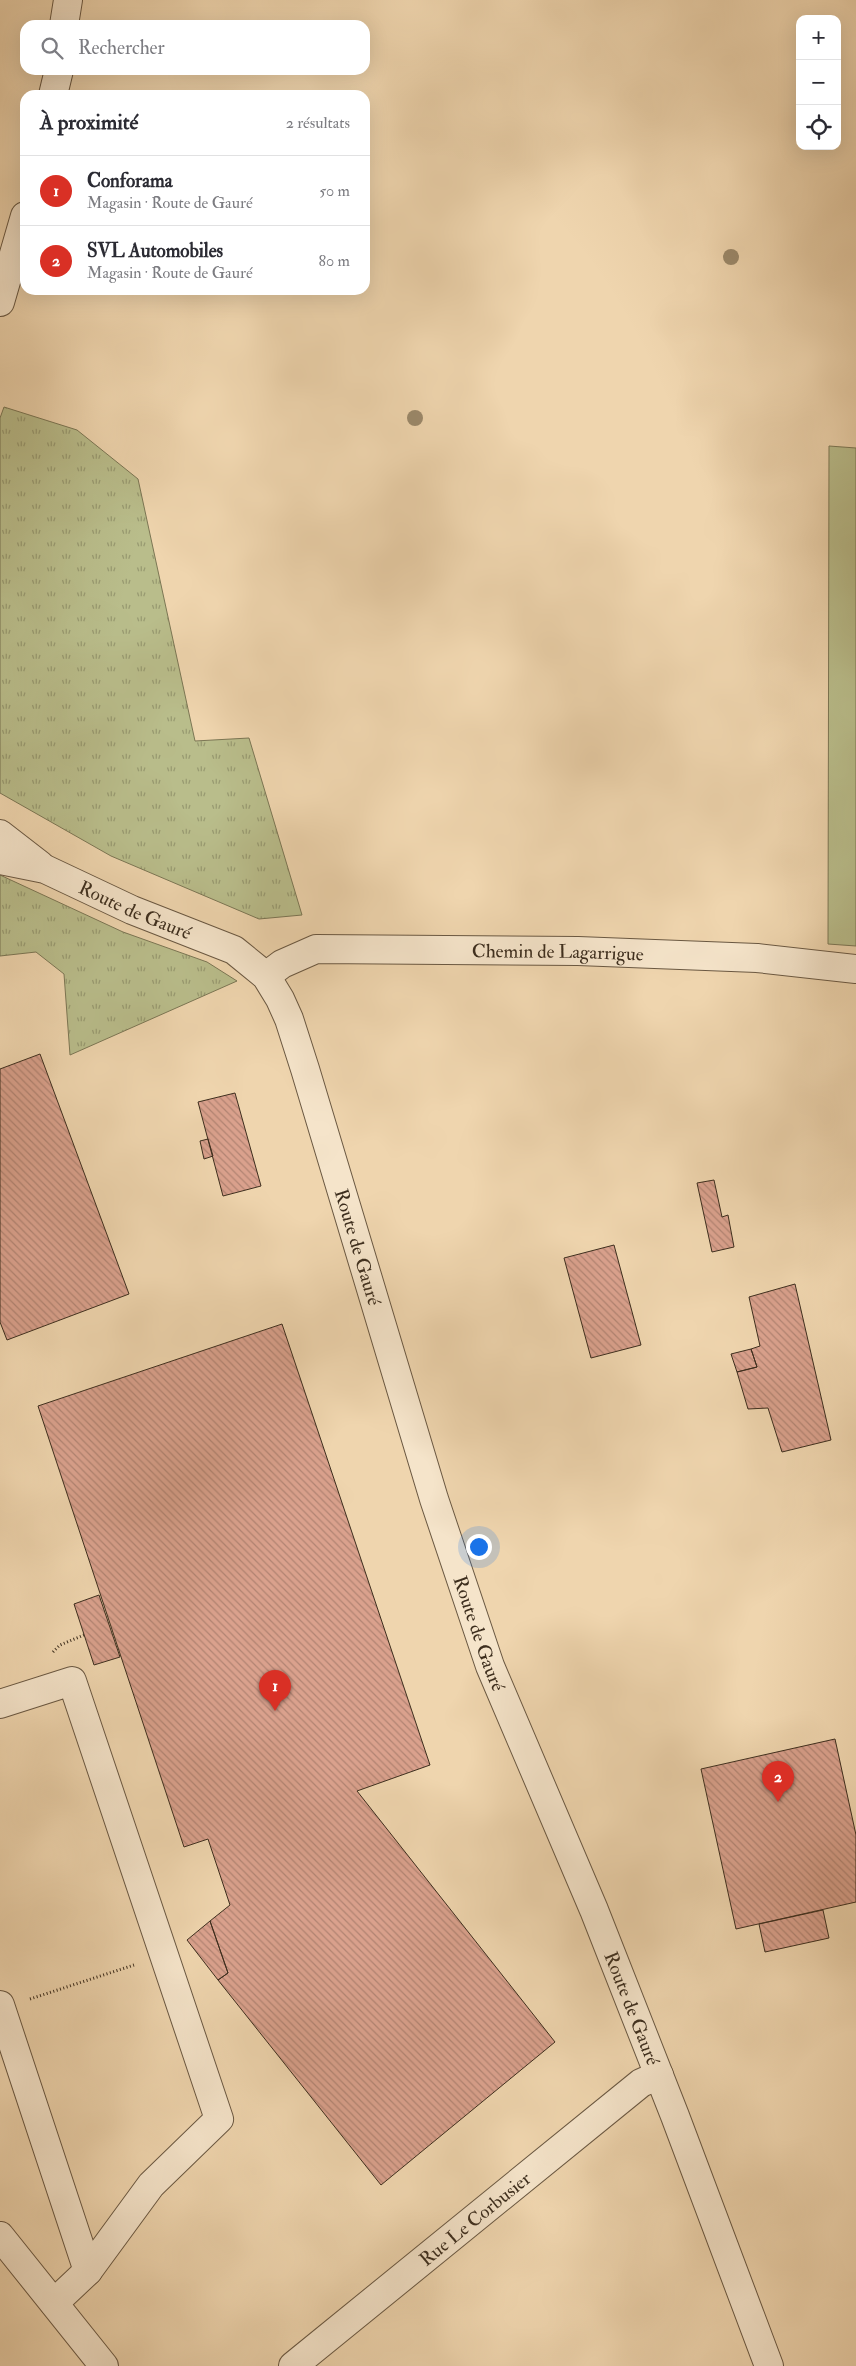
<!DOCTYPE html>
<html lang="fr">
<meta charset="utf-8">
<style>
body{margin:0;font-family:"IM FELL Double Pica",serif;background:#f2f2f3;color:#2b2b33}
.controls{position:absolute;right:15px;top:15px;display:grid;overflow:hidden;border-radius:10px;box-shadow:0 5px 20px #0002}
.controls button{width:45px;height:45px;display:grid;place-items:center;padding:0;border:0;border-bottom:1px solid #e1e1e2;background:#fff;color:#2b2b33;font:25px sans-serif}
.you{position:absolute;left:478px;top:1546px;width:18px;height:18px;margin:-12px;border:4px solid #fff;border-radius:50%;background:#1a73e8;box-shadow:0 0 0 8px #1a73e833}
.badge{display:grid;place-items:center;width:32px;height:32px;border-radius:50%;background:#d93025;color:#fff;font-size:16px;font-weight:700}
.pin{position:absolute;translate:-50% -41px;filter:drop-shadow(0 1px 2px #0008)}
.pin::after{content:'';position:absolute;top:26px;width:18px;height:15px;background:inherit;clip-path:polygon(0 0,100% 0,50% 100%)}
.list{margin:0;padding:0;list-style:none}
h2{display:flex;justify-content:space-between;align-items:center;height:65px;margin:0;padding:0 20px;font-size:21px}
h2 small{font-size:16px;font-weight:400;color:#7c7c81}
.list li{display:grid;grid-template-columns:32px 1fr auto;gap:15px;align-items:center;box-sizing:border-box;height:70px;padding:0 20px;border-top:1px solid #e1e1e2}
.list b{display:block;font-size:19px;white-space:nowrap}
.list p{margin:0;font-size:16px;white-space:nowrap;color:#7c7c81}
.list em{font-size:16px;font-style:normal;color:#7c7c81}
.icon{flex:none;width:28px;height:28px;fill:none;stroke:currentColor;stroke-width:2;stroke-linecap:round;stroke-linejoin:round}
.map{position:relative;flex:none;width:856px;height:2366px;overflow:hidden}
.search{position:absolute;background:#fff;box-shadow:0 5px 20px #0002;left:20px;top:20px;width:350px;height:55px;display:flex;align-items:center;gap:12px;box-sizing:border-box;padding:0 18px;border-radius:15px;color:#7c7c81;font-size:19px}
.panel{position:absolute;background:#fff;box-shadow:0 5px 20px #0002;left:20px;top:90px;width:350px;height:205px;border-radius:15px}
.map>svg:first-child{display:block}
.grass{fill:url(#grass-tufts);stroke:#7b7654}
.park{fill:#b9bd8b;stroke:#7b7654}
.building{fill:url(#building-back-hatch);stroke:#3d2e1e}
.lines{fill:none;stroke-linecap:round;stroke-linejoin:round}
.minor-casing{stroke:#6a5842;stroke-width:30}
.path{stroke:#3d2e1e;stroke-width:3;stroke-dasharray:1 2.5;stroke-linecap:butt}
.minor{stroke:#f5e4ca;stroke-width:28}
.tree{fill:#9b896b}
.labels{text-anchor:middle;stroke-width:4;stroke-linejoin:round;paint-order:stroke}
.street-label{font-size:19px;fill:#3d2e1e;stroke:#f5e4ca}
</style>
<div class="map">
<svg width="856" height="2366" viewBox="0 0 856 2366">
<defs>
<pattern id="grass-tufts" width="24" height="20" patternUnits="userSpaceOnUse" patternTransform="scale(1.25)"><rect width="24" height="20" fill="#b9bd8b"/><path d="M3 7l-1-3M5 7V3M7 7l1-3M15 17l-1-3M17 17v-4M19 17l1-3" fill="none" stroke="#989a71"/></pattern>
<pattern id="building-back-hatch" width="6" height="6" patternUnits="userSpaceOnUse" patternTransform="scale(1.25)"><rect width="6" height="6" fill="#daa18d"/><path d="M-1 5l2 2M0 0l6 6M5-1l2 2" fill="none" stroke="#b28473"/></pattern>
</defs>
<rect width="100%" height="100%" fill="#efd5ae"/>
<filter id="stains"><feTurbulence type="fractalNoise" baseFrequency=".004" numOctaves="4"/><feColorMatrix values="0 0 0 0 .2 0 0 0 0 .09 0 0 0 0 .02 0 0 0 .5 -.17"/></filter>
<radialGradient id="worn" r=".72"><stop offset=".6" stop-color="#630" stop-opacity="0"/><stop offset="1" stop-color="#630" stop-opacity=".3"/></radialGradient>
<path class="grass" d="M4,407L77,430L138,479L195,741L249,738L302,915L259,919L111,856L0,793V418Z
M0,875L123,932L207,962L237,981L70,1055L64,974L36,952L0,956Z"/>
<path class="park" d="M829,446L856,448V946L828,944Z"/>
<path class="building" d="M40,1054L129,1294L7,1340L0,1322V1069Z
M235,1093L261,1186L223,1196L198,1102Z
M208,1139L213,1156L204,1159L200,1141Z
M714,1180L722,1217L728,1215L734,1247L712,1252L697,1183Z
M614,1245L641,1345L591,1358L564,1258Z
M795,1284L831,1440L782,1452L768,1408L748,1409L737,1372L757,1367L751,1349L760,1346L749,1297Z
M282,1324L430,1765L357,1791L555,2042L381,2185L218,1980L228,1973L210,1921L230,1905L208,1839L184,1847L38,1406Z
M751,1349L757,1367L737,1372L731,1354Z
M99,1595L120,1657L94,1665L74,1604Z
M835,1739L856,1835V1902L736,1929L701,1769Z
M823,1910L829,1938L765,1952L759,1924Z
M210,1921L228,1973L218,1980L187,1940Z"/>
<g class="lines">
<defs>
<g id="minor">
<path d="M64,25L68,0"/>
<path d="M53,95L59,70"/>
<path d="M0,302L25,216"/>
<path d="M0,834L40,865"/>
<path id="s1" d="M0,860L45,869L132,910L234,950L266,976L280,999L289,1019L305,1069L434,1499L490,1666L594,1910L675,2116L769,2366"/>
<path id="s2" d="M266,976L282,964L316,949L578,951L757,958L856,969"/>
<path d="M0,1704L72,1681L219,2119L151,2185L88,2271L54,2303"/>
<path d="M0,2005L88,2271"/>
<path d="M0,2236L104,2366"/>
<path id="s3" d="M293,2366L641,2083L659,2075"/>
</g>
</defs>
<use href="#minor" class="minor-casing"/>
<path class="path" d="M53,1652L60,1645L84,1635
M30,1999L134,1965"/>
<use href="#minor" class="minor"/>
</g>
<g class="tree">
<circle cx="731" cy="257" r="8"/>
<circle cx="415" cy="418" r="8"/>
</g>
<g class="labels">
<g class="street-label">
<text dy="7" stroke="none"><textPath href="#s1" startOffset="145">Route de Gauré</textPath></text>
<text dy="7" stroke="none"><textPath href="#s2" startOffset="299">Chemin de Lagarrigue</textPath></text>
<text dy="7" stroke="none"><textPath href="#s1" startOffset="580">Route de Gauré</textPath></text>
<text dy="7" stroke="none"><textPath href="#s1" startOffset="985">Route de Gauré</textPath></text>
<text dy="7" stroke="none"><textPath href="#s1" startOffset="1390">Route de Gauré</textPath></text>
<text dy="7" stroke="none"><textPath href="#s3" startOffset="234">Rue Le Corbusier</textPath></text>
</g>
</g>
<rect width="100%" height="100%" filter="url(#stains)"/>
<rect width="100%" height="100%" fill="url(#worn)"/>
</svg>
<div class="controls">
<button>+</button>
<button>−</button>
<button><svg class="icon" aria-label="locate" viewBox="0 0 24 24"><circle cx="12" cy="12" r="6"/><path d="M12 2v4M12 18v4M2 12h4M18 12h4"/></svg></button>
</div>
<div class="you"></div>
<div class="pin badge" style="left:275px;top:1711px">1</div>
<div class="pin badge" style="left:778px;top:1802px">2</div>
<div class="search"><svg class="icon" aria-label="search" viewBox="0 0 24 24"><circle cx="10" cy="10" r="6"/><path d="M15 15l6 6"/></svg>Rechercher</div>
<section class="panel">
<h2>À proximité<small>2 résultats</small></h2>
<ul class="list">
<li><span class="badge">1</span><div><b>Conforama</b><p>Magasin · Route de Gauré</p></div><em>50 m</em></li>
<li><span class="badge">2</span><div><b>SVL Automobiles</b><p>Magasin · Route de Gauré</p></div><em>80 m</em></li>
</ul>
</section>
</div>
